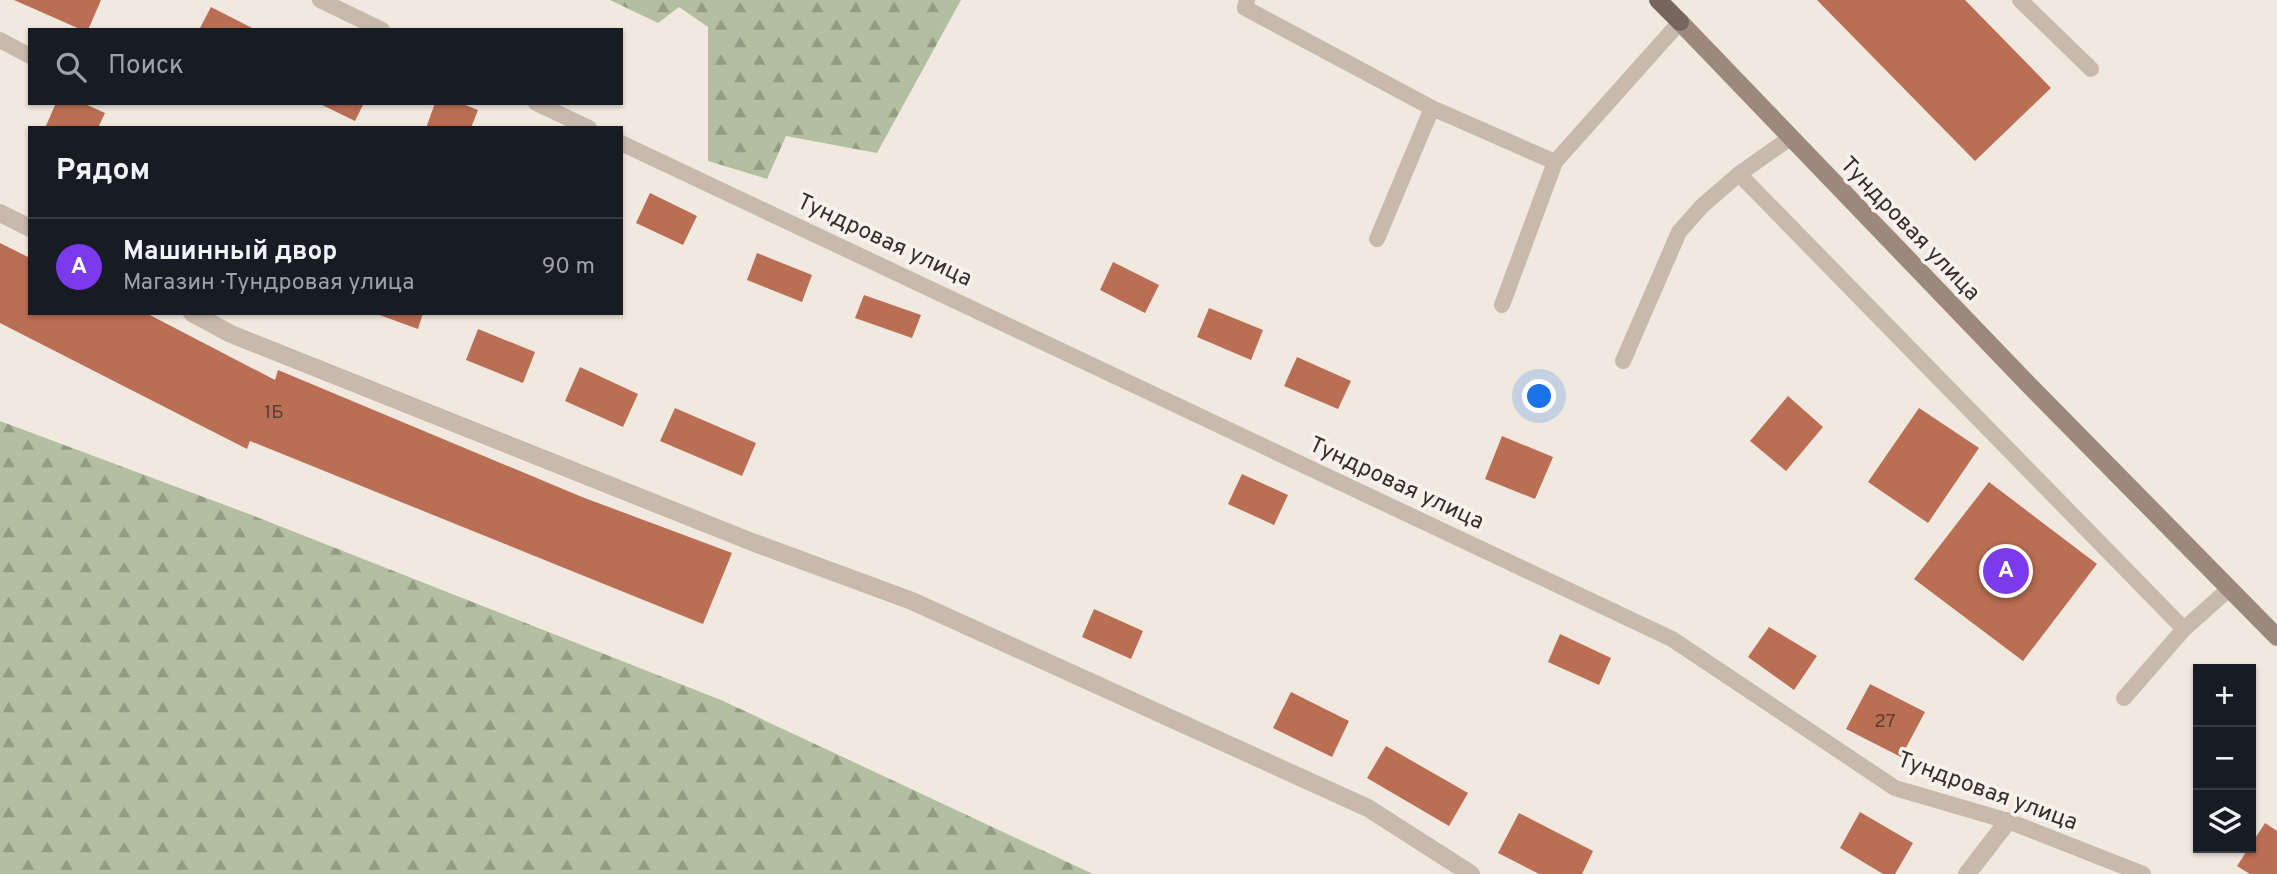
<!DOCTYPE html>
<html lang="ru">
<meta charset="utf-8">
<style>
body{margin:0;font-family:Overpass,sans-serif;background:#20242c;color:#f1f3f6}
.controls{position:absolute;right:21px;bottom:21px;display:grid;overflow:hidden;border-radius:0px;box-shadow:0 2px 5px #0004}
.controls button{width:63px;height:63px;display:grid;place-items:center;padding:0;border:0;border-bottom:2px solid #363941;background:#171b24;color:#f1f3f6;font:35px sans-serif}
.you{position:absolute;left:1540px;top:397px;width:24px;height:24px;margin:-18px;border:5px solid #fff;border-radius:50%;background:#1a73e8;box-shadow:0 0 0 10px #1a73e833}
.badge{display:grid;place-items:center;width:46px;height:46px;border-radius:50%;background:#7c3aed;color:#fff;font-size:23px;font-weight:700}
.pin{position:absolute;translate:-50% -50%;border:4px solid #fff;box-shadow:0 2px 7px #0006}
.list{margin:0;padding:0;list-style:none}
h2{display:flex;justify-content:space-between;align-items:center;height:91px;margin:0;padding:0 28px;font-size:30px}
h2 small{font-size:23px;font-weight:400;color:#9ea1a6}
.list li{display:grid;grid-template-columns:46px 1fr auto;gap:21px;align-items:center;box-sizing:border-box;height:98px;padding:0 28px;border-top:2px solid #363941}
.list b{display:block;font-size:26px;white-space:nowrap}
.list p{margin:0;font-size:23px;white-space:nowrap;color:#9ea1a6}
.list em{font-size:23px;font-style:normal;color:#9ea1a6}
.icon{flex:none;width:38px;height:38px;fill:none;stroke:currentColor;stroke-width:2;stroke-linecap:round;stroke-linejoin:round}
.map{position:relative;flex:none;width:2277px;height:874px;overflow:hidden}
.search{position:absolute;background:#171b24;box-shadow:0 2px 5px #0004;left:28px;top:28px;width:595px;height:77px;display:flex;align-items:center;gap:18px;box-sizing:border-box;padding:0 24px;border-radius:0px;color:#9ea1a6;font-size:26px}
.panel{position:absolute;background:#171b24;box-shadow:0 2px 5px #0004;left:28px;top:126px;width:595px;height:189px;border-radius:0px}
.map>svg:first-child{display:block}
.forest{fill:url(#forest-firs)}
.building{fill:#ba6e54}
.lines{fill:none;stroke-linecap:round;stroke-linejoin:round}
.lane{stroke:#c8b9ad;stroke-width:16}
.street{stroke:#c8b9ad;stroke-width:18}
.secondary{stroke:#9b897e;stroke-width:18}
.primary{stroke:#77665d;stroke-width:18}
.labels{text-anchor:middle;stroke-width:7;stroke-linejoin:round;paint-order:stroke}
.number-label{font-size:19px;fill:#583f35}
.street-label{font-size:23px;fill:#372f2b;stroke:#f8f3ec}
</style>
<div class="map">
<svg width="2277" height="874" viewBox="0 0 2277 874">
<defs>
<pattern id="forest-firs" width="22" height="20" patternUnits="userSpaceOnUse" patternTransform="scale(1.75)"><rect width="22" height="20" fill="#b4bea1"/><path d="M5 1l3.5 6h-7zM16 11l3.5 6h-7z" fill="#939b83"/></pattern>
</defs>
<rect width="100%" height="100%" fill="#f1e9e0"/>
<path class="forest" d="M610,0H961L877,153L786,136L767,179L708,161V27L679,7L658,23Z
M0,421L249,514L721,700L1093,874H0Z"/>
<path class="building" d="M14,0H101L88,30H82Z
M1817,0H1965L2051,88L1975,161Z
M211,7L256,30H199Z
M56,103H83L105,113L98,128H45Z
M318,103H364L355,121Z
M435,103H460L478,110L471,128H426Z
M650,193L697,216L683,245L636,223Z
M0,243L30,258V313H146L275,380L278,370L582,497L732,553L703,624L250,441L247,449L0,323Z
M757,253L812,275L802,302L747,280Z
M1113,262L1159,285L1145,313L1100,290Z
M864,295L921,315L912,338L855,318Z
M1209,308L1263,330L1251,360L1197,337Z
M374,313H423L418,329Z
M478,329L535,352L523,383L466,360Z
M1297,357L1351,381L1338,409L1284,386Z
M580,367L638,394L623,427L565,401Z
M1788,396L1823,427L1786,471L1750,441Z
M675,408L756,443L742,476L660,441Z
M1919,408L1979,448L1928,523L1868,482Z
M1502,436L1553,457L1535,499L1485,479Z
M1242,474L1288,495L1274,525L1228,504Z
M1989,482L2097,564L2023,661L1914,579Z
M1094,609L1143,631L1131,659L1082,637Z
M1769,627L1817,656L1794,690L1748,657Z
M1560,634L1611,658L1599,685L1548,662Z
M1870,684L1925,712L1901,757L1846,729Z
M1291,692L1349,721L1332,757L1273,728Z
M1386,746L1468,793L1449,826L1367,778Z
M1860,812L1913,843L1895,874H1883L1840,848Z
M1519,813L1593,851L1582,874H1539L1498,853Z
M2265,823L2277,831V874H2250L2237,866Z"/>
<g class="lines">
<path class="lane" d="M320,0L382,30
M1247,0L1245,8L1432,108L1555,162L1680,22
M2020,0L2091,69
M0,40L30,56
M536,103L589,128
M621,143L1672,639L1895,788L2008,821L2143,874
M1739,174L2184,629
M1377,239L1432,108
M1502,305L1555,162
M1623,361L1679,232L1702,206L1739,174L1790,138
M2124,698L2184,629L2229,589"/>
<path class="street" d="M0,213L30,228
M192,313L231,334L752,542L912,601L1368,808L1471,874
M1967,874L2008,821"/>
<path class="secondary" d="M1680,22L2027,383L2277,637"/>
<path class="primary" d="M1658,0L1680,22"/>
</g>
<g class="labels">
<g class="number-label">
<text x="274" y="418">1Б</text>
<text x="1885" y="727">27</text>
</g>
<g class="street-label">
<text transform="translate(1911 228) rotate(46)" y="8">Тундровая улица</text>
<text transform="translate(885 239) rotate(25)" y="8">Тундровая улица</text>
<text transform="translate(1397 482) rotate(25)" y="8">Тундровая улица</text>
<text transform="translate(1988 790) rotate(20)" y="8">Тундровая улица</text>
</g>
</g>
</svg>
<div class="controls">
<button>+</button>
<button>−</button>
<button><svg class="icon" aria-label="layers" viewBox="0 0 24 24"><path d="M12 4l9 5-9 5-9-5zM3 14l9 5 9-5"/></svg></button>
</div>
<div class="you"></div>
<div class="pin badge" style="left:2006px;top:571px">A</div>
<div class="search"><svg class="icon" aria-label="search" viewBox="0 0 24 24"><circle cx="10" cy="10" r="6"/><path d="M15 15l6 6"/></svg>Поиск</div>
<section class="panel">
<h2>Рядом<small></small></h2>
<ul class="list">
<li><span class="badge">A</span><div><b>Машинный двор</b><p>Магазин · Тундровая улица</p></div><em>90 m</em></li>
</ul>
</section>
</div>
